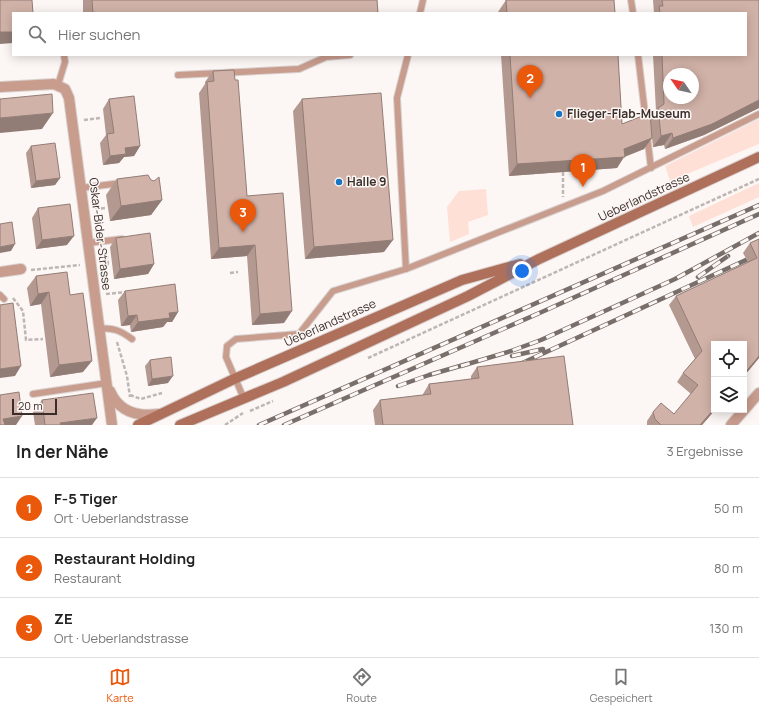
<!DOCTYPE html>
<html lang="de">
<meta charset="utf-8">
<style>
body{margin:0;font-family:Manrope,sans-serif;background:#f6f6f6;color:#222}
.controls{position:absolute;right:12px;bottom:12px;display:grid;overflow:hidden;border-radius:0px;box-shadow:0 2px 10px #0003}
.controls button{width:36px;height:36px;display:grid;place-items:center;padding:0;border:0;border-bottom:1px solid #e0e0e0;background:#fff;color:#222;font:20px sans-serif}
.compass{position:absolute;left:663px;top:68px;width:36px;height:36px;border-radius:50%;background:#fff;box-shadow:0 2px 10px #0003;rotate:304deg}
.scale{position:absolute;left:12px;bottom:10px;width:45px;box-sizing:border-box;padding-left:4px;border:2px solid #3a2e2a;border-top:0;font-size:11px;line-height:14px;white-space:nowrap;color:#3a2e2a;-webkit-text-stroke:3px #fcf6f4;paint-order:stroke}
.you{position:absolute;left:522px;top:271px;width:14px;height:14px;margin:-10px;border:3px solid #fff;border-radius:50%;background:#1a73e8;box-shadow:0 0 0 6px #1a73e833}
.badge{display:grid;place-items:center;width:26px;height:26px;border-radius:50%;background:#ea580c;color:#fff;font-size:13px;font-weight:700}
.pin{position:absolute;translate:-50% -33px;filter:drop-shadow(0 1px 2px #0008)}
.pin::after{content:'';position:absolute;top:21px;width:14px;height:12px;background:inherit;clip-path:polygon(0 0,100% 0,50% 100%)}
.list{margin:0;padding:0;list-style:none}
h2{display:flex;justify-content:space-between;align-items:center;height:52px;margin:0;padding:0 16px;font-size:17px}
h2 small{font-size:13px;font-weight:400;color:#767676}
.list li{display:grid;grid-template-columns:26px 1fr auto;gap:12px;align-items:center;box-sizing:border-box;height:60px;padding:0 16px;border-top:1px solid #e0e0e0}
.list b{display:block;font-size:15px;white-space:nowrap}
.list p{margin:0;font-size:13px;white-space:nowrap;color:#767676}
.list em{font-size:13px;font-style:normal;color:#767676}
.icon{flex:none;width:22px;height:22px;fill:none;stroke:currentColor;stroke-width:2;stroke-linecap:round;stroke-linejoin:round}
.map{position:relative;flex:none;width:759px;height:425px;overflow:hidden}
.search{position:absolute;background:#fff;box-shadow:0 2px 10px #0003;left:12px;right:12px;top:12px;height:44px;display:flex;align-items:center;gap:10px;box-sizing:border-box;padding:0 14px;border-radius:0px;color:#767676;font-size:15px}
.sheet{height:232px;background:#fff}
nav{display:flex;justify-content:space-around;align-items:center;box-sizing:border-box;height:56px;border-top:1px solid #e0e0e0;background:#fff;font-size:11px;color:#767676}
nav a{display:grid;justify-items:center;gap:2px}
nav .on{color:#ea580c}
.map>svg:first-child{display:block}
.green{fill:#fee0d6}
.lines{fill:none;stroke-linecap:round;stroke-linejoin:round}
.service-casing{stroke:#d9d2d0;stroke-width:8}
.minor-casing{stroke:#d9d2d0;stroke-width:12}
.tertiary-casing{stroke:#d9d2d0;stroke-width:12}
.secondary-casing{stroke:#d9d2d0;stroke-width:12}
.path{stroke:#beb6b3;stroke-width:2.5;stroke-dasharray:4 2;stroke-linecap:butt}
.service{stroke:#c99d8e;stroke-width:6}
.minor{stroke:#c99d8e;stroke-width:10}
.tertiary{stroke:#c99d8e;stroke-width:10}
.secondary{stroke:#af705b;stroke-width:10}
.rail-casing{stroke:#786e6a;stroke-width:4.5}
.rail{stroke:#fcf6f4;stroke-width:3;stroke-dasharray:9;stroke-linecap:butt}
.wall{fill:#b49990;fill-rule:evenodd}
.shaded-wall{fill:#927d76}
.building{fill:#d1b2a8;stroke:#927d76;fill-rule:evenodd}
.poi-dot{fill:#1875c2;stroke:#fcf6f4;stroke-width:1.5}
.labels{text-anchor:middle;stroke-width:3;stroke-linejoin:round;paint-order:stroke}
.poi-label{font-size:12px;font-weight:bold;fill:#3a2e2a;stroke:#fcf6f4;text-anchor:start}
.street-label{font-size:12px;fill:#3a2e2a;stroke:#fcf6f4}
</style>
<div class="map">
<svg width="759" height="425" viewBox="0 0 759 425">
<rect width="100%" height="100%" fill="#fcf6f4"/>
<path class="green" d="M759,119V144L670,181L665,166Z
M759,183V197L693,227L689,216Z
M486,189L488,215L468,222L469,234L450,242L447,207L459,191Z"/>
<g class="lines">
<defs>
<path id="service" d="M631,0L633,13
M420,13L423,0
M638,55L646,122
M178,75L299,69L326,57L350,55
M58,85L65,62L64,55
M647,135L651,168
M81,188L121,183
M88,243L122,239
M406,269L397,98L408,55
M0,295L4,299
M99,329C113,327 121,331 132,339
M33,394L107,383
M244,399L226,357L227,346L236,339L299,334L333,291L406,269L603,191L759,114"/>
<path id="minor" d="M0,87L54,84L65,89L69,98L112,425
M0,272L21,269
M110,391C119,412 137,417 159,414"/>
<path id="tertiary" d="M731,425L759,393"/>
<path id="secondary" d="M138,425L234,379L462,280L520,264
M180,425L283,382L468,296L539,259L759,157"/>
</defs>
<use href="#service" class="service-casing"/>
<use href="#minor" class="minor-casing"/>
<use href="#tertiary" class="tertiary-casing"/>
<use href="#secondary" class="secondary-casing"/>
<path class="path" d="M84,120L100,118
M563,172V197
M95,209L105,208
M101,252L107,256L108,264H110
M31,270L80,265
M230,273L238,272
M106,294L127,292
M13,298L23,311L26,340L43,339
M117,342L127,376L130,397
M368,358L759,179
M130,395L141,399L162,393
M250,411L273,401
M225,425L243,413"/>
<use href="#service" class="service"/>
<use href="#minor" class="minor"/>
<use href="#tertiary" class="tertiary"/>
<use href="#secondary" class="secondary"/>
<defs>
<path id="rail" d="M698,277L728,256
M512,356L543,349
M518,365L759,254
M461,366L511,351L541,340L675,279L759,233
M398,386L429,375L467,364
M259,425L759,205
M284,425L544,311L759,214"/>
</defs>
<use href="#rail" class="rail-casing"/>
<use href="#rail" class="rail"/>
</g>
<path class="wall" d="M83,0H377L378,13H83Z
M506,0L615,13H498V12Z
M653,0H759V108L704,135L665,149L664,145L653,147L652,138L644,149L624,157L617,168L509,176L501,55H618L622,124L650,113V120L656,111L653,55H746V13H654ZM669,74H693V98H669Z
M213,71L247,196L284,323L252,325L247,256L211,259L199,93L205,84V82Z
M109,99L140,146L134,156L124,157L119,163L103,165L100,143L106,135L103,109Z
M302,99L384,252L305,259L293,111Z
M31,146L60,178L55,185L31,188L26,153Z
M117,179L162,200L151,215L110,221L106,195Z
M38,208L67,245L36,249L32,218Z
M116,238L154,264L148,274L114,279L110,247Z
M759,239V358L744,376V344L714,410H715L702,425H647V421L653,412L674,414L691,394L677,382L683,373L695,359L669,305L676,296L748,262L743,253L750,243Z
M36,276L70,295L83,372L50,377L41,304L30,306L27,288Z
M125,291L178,312L172,322H167L163,327L131,332L130,325L121,326L118,300Z
M150,360L168,383L148,386L145,366Z
M477,367L573,425H375L373,410L380,400L423,395V394L429,384L471,379V376Z
M42,400L92,425H35L33,412Z"/>
<path class="shaded-wall" d="M0,32H13V43L0,44Z
M759,100V108L704,135L665,149L673,138Z
M53,113L42,129L0,133V118Z
M672,133L664,145L653,147L661,136Z
M652,138L644,149L624,157L617,168L509,176L517,164L624,149Z
M140,146L134,156L124,157L119,163L103,165L110,156L125,148Z
M60,178L55,185L31,188L36,181Z
M162,200L151,215L110,221L121,206Z
M74,236L67,245L36,249L42,240Z
M393,240L384,252L305,259L314,247Z
M15,244L11,251L0,253V247Z
M255,245L247,256L211,259L219,248Z
M154,264L148,274L114,279L120,269Z
M49,292L41,304L30,306L38,294Z
M292,311L284,323L252,325L260,314Z
M178,312L172,322H167L163,327L131,332L138,322L169,313Z
M137,315L130,325L121,326L128,316Z
M759,356V358L744,376V374Z
M92,361L83,372L50,377L59,365Z
M21,366L15,376L0,378V369Z
M173,376L168,383L148,386L152,379Z
M714,409V410H715L702,425H700Z
M22,416L16,425H0L3,419Z
M97,418L92,425H59L60,423Z"/>
<path class="building" d="M0,0H32L33,13H13V32H0Z
M92,0H377L378,13H93Z
M506,0H614L615,13H507Z
M662,0H759V100L712,124L673,138L672,133L661,136L658,108L664,104L662,55H746V13H660L659,6H663ZM669,74H693V98H669Z
M510,55H618L622,124L650,113L652,138L624,149L625,157L517,164Z
M234,70L235,80H238L247,196L283,193L292,311L260,314L255,245L219,248L207,82L214,81L213,71Z
M381,93L393,240L314,247L302,99Z
M52,94L53,113L0,118V99Z
M134,96L140,146L125,148L126,154L110,156L107,134L114,133L109,99Z
M55,143L60,178L36,181L31,146Z
M148,175L151,180L154,181L159,177L162,200L121,206L117,179Z
M70,204L74,236L42,240L38,208Z
M12,222L15,244L0,247V224Z
M150,233L154,264L120,269L116,238Z
M759,239V356L744,374V344H714V409L700,425H661L655,419L653,412L661,403L674,414L698,385L683,373L702,351L676,296L757,258L750,243Z
M67,272L70,295L83,293L92,361L59,365L49,292L38,294L36,276Z
M175,284L178,312L169,313L170,318L138,322L137,315L128,316L125,291Z
M13,303L21,366L0,369V305Z
M564,356L573,425H383L380,400L431,394L429,384L479,378L477,367Z
M171,357L173,376L152,379L150,360Z
M19,392L22,416L3,419L5,425H0V395Z
M93,393L97,418L60,423L61,425H45L42,400Z"/>
<g class="poi-dot">
<circle cx="559" cy="114" r="4"/>
<circle cx="339" cy="182" r="4"/>
</g>
<g class="labels">
<g class="poi-label">
<text x="567" y="118">Flieger-Flab-Museum</text>
<text x="347" y="186">Halle 9</text>
</g>
<g class="street-label">
<text transform="translate(644 197) rotate(-25)" y="4">Ueberlandstrasse</text>
<text transform="translate(100 234) rotate(83)" y="4">Oskar-Bider-Strasse</text>
<text transform="translate(330 323) rotate(-24)" y="4">Ueberlandstrasse</text>
</g>
</g>
</svg>
<div class="controls">
<button><svg class="icon" aria-label="locate" viewBox="0 0 24 24"><circle cx="12" cy="12" r="6"/><path d="M12 2v4M12 18v4M2 12h4M18 12h4"/></svg></button>
<button><svg class="icon" aria-label="layers" viewBox="0 0 24 24"><path d="M12 4l9 5-9 5-9-5zM3 14l9 5 9-5"/></svg></button>
</div>
<svg class="compass" viewBox="-18 -18 36 36"><path d="M0-13l5 13h-10z" fill="#e53935"/><path d="M0 13l5-13h-10z" fill="#767676"/></svg>
<div class="scale">20 m</div>
<div class="you"></div>
<div class="pin badge" style="left:583px;top:187px">1</div>
<div class="pin badge" style="left:530px;top:98px">2</div>
<div class="pin badge" style="left:243px;top:232px">3</div>
<div class="search"><svg class="icon" aria-label="search" viewBox="0 0 24 24"><circle cx="10" cy="10" r="6"/><path d="M15 15l6 6"/></svg>Hier suchen</div>
</div>
<section class="sheet">
<h2>In der Nähe<small>3 Ergebnisse</small></h2>
<ul class="list">
<li><span class="badge">1</span><div><b>F-5 Tiger</b><p>Ort · Ueberlandstrasse</p></div><em>50 m</em></li>
<li><span class="badge">2</span><div><b>Restaurant Holding</b><p>Restaurant</p></div><em>80 m</em></li>
<li><span class="badge">3</span><div><b>ZE</b><p>Ort · Ueberlandstrasse</p></div><em>130 m</em></li>
</ul>
</section>
<nav>
<a class="on"><svg class="icon" aria-label="map" viewBox="0 0 24 24"><path d="M3 6l6-2 6 2 6-2v14l-6 2-6-2-6 2zM9 4v14M15 6v14"/></svg>Karte</a>
<a><svg class="icon" aria-label="directions" viewBox="0 0 24 24"><path d="M12 3l9 9-9 9-9-9zM9 14v-3h6M13 9l2 2-2 2"/></svg>Route</a>
<a><svg class="icon" aria-label="saved" viewBox="0 0 24 24"><path d="M7 4h10v16l-5-4-5 4z"/></svg>Gespeichert</a>
</nav>
